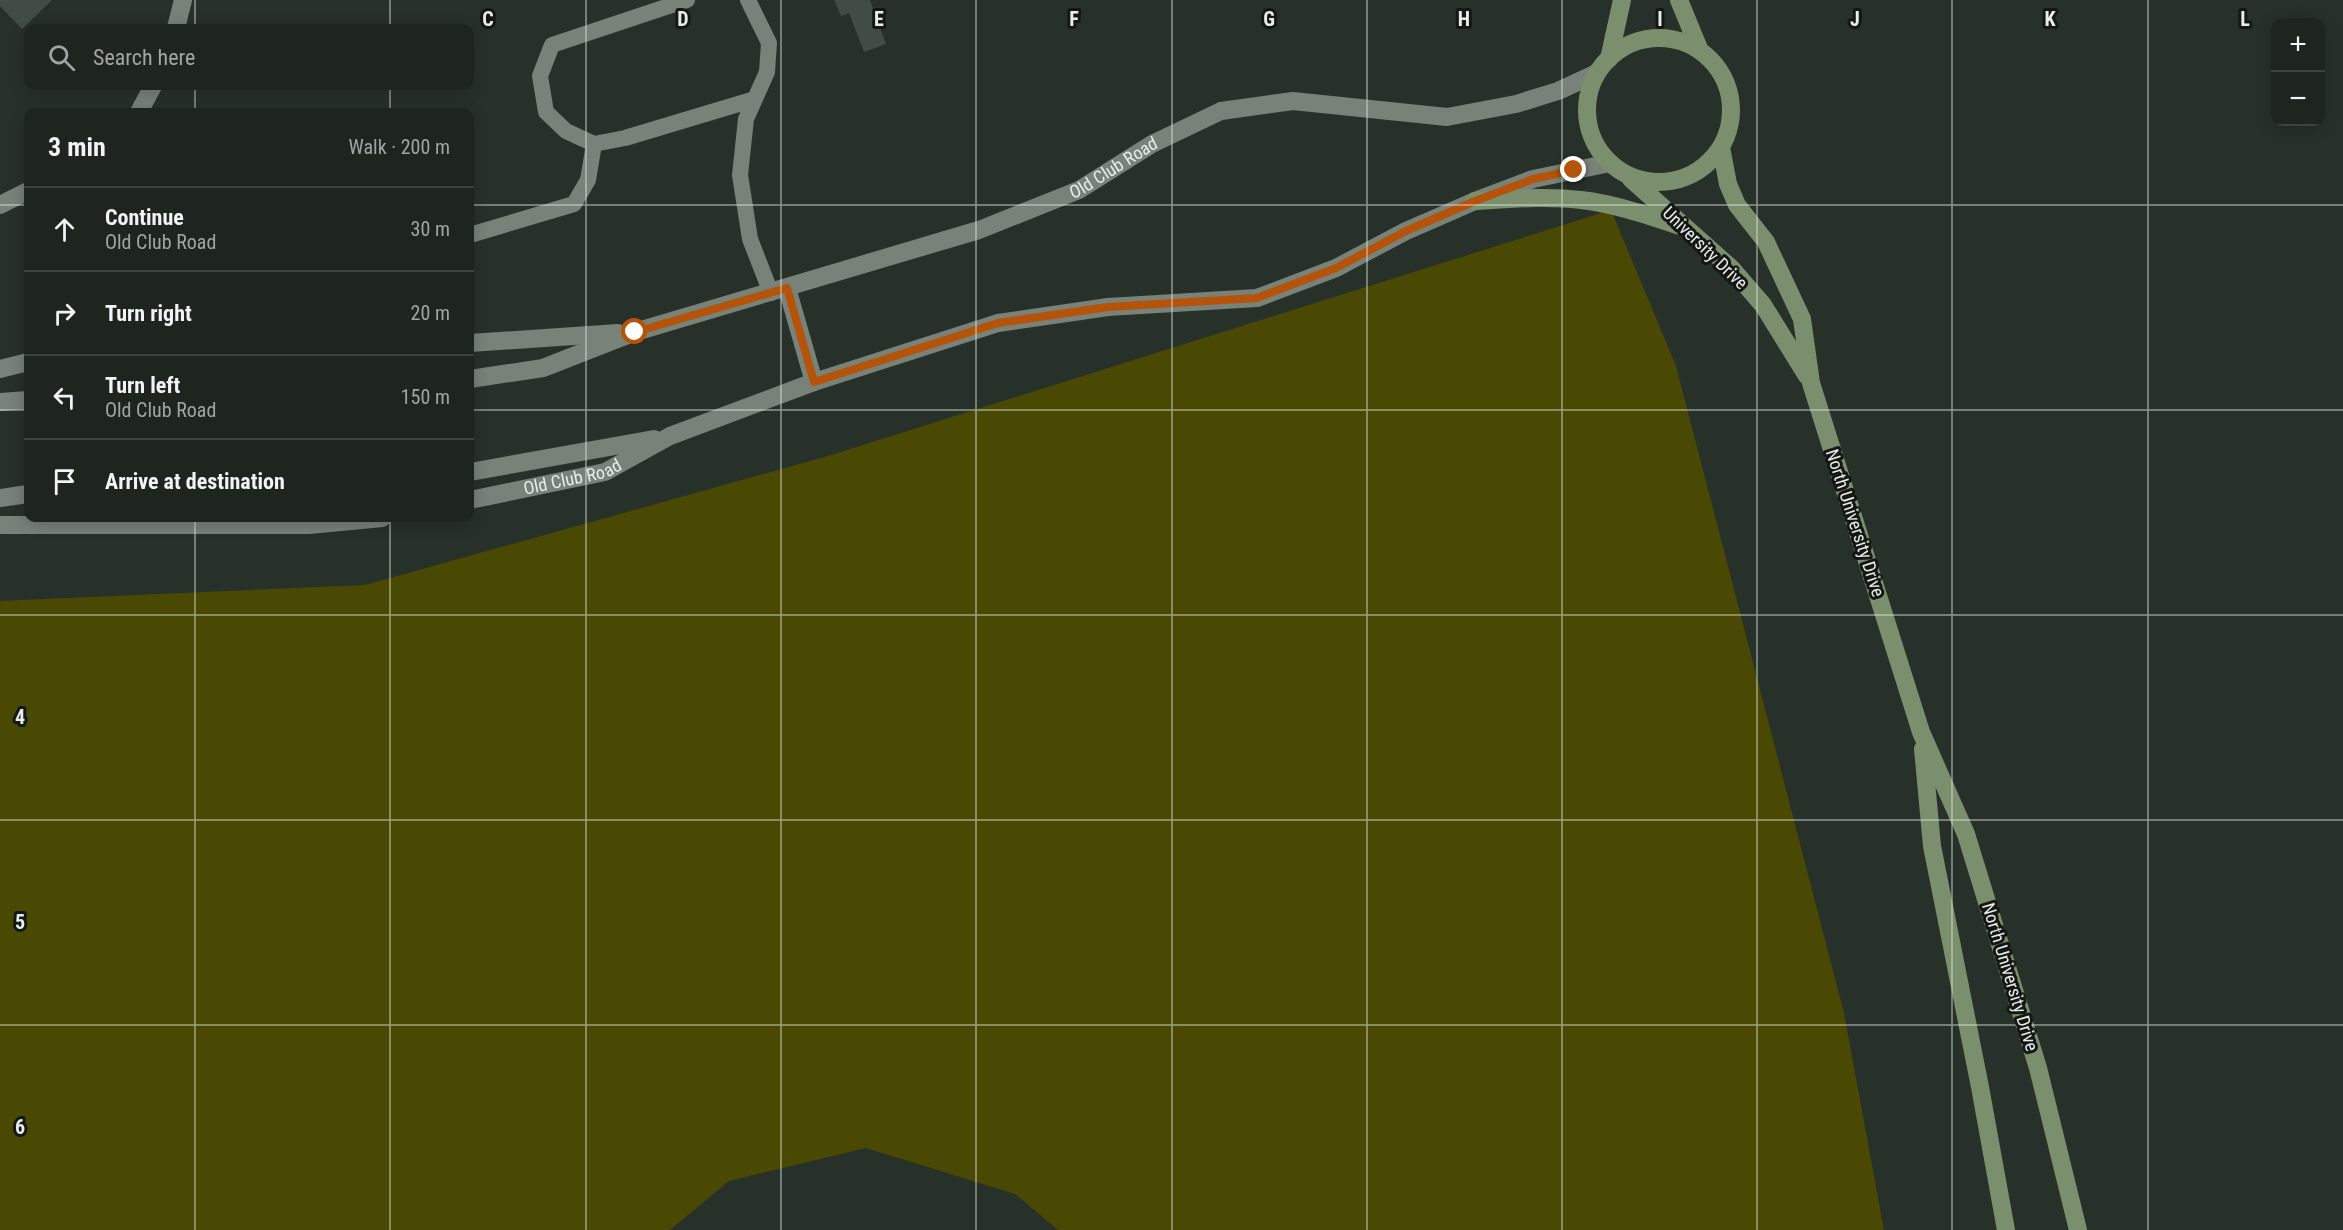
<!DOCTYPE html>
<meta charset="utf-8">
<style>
body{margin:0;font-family:"Roboto Condensed",sans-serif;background:#2b312c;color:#f1f3f6}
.controls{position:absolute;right:18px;top:18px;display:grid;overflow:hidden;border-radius:12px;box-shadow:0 3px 15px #0003}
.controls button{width:54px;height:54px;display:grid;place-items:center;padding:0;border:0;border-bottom:2px solid #3c423d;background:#1e251f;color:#f1f3f6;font:30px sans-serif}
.stop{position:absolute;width:18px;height:18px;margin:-14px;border:4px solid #b45309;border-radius:50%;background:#fff}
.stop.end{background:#b45309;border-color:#fff;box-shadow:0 2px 6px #0008}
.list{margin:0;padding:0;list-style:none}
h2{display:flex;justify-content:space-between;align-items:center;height:78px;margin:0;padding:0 24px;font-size:26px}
h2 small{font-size:20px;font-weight:400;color:#a1a5a4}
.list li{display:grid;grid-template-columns:39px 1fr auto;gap:18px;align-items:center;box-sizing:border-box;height:84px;padding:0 24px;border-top:2px solid #3c423d}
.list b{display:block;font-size:22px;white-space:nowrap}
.list p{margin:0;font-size:20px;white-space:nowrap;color:#a1a5a4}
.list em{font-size:20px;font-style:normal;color:#a1a5a4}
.icon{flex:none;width:33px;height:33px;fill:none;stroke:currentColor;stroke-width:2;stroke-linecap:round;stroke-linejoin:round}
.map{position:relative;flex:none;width:2343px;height:1230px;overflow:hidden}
.search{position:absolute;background:#1e251f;box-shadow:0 3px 15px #0003;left:24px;top:24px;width:450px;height:66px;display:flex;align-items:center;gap:15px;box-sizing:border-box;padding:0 21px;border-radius:12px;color:#a1a5a4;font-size:22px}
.panel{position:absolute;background:#1e251f;box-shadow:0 3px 15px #0003;left:24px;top:108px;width:450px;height:414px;border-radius:12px}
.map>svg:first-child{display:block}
.green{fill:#494903}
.building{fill:#414c47}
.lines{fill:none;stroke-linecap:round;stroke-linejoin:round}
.lane{stroke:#788279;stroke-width:16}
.street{stroke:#788279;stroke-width:18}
.secondary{stroke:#7b8e6d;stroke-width:18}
.route{stroke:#b45309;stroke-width:8}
.grid{fill:none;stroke:#e7ede8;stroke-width:1.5;stroke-opacity:0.55}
.labels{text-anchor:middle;stroke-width:6;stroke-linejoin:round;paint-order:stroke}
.street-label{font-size:18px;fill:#e7ede8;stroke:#141714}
.grid-label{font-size:20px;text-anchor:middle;font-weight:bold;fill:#e7ede8;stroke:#141714;stroke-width:6;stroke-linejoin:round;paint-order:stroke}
</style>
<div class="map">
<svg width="2343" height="1230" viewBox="0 0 2343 1230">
<rect width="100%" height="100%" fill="#283129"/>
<path class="green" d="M1611,210L1676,366L1844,1013L1884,1230H1058L1015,1194L866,1148L729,1181L670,1230H0V601L365,585L828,456Z"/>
<path class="building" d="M0,0H52L22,29L0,6Z
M834,0H870L886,44L864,52L849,13L841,16Z"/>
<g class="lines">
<path class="lane" d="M687,0L552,45L540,76L546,112L566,131L594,144L625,138L755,99
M748,0L769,43L767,72L746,119L740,175L750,239L771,293
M470,235L574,204L588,180L594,144"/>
<g class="street">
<path d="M176,28L183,0"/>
<path d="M139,112L153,86"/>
<path d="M0,205L28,191"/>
<path d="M787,288L814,382"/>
<path d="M470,343L618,333"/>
<path d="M0,369L28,362"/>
<path id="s1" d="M470,379L543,368L635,332L979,230L1079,190L1152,144L1221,111L1293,101L1447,117L1516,104L1558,91L1597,73"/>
<path d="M0,402L28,400"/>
<path d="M470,472L654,439"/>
<path d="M0,498L28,494"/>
<path id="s2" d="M470,500L605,472L670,436L814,382L998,323L1108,307L1257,298L1336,268L1406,231L1475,201L1533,179L1610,163"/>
<path d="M0,525H309L382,518"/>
</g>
<path class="secondary" d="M1679,0L1700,51
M1587 110a72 72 0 1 1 144 0a72 72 0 1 1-144 0Z
M1609,59L1622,0
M1721,147L1728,184L1737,205L1766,242L1802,319L1811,383L1921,732L1966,834L2038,1068L2078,1230
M1631,179L1731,268L1763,305L1807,376
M1475,201C1511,199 1546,196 1581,200C1615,204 1647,215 1680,226
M1923,749L1932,846L1980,1087L2006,1230"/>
</g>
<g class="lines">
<path class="route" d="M635,332L787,288L814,382L998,323L1108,307L1257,298L1336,268L1406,231L1475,201L1533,179L1574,170"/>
</g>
<path class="grid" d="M195,0V28M390,0V28M586,0V1230M781,0V1230M976,0V1230M1172,0V1230M1367,0V1230M1562,0V1230M1757,0V1230M1952,0V1230M2148,0V1230M195,86V112M390,86V112M0,205H28M470,205H2343M0,410H28M470,410H2343M195,518V1230M390,518V1230M0,615H2343M0,820H2343M0,1025H2343"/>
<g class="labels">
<g class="street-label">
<text dy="6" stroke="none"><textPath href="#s1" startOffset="680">Old Club Road</textPath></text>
<text transform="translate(1705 248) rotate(44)" y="6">University Drive</text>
<text dy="6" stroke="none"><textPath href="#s2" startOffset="105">Old Club Road</textPath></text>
<text transform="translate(1855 523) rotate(72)" y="6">North University Drive</text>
<text transform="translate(2010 977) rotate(73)" y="6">North University Drive</text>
</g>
</g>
<g class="grid-label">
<text x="488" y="26">C</text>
<text x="683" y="26">D</text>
<text x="879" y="26">E</text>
<text x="1074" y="26">F</text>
<text x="1269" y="26">G</text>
<text x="1464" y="26">H</text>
<text x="1660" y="26">I</text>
<text x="1855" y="26">J</text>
<text x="2050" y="26">K</text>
<text x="2245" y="26">L</text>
<text x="20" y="724">4</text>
<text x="20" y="929">5</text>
<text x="20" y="1134">6</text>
</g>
</svg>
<div class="controls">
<button>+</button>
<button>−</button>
</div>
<div class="stop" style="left:635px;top:332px"></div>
<div class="stop end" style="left:1574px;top:170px"></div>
<div class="search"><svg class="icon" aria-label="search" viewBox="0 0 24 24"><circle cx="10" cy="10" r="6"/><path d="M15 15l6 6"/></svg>Search here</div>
<section class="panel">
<h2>3 min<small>Walk · 200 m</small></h2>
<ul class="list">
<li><svg class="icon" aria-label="ahead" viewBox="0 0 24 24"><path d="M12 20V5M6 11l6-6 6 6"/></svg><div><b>Continue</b><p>Old Club Road</p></div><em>30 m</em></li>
<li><svg class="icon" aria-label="right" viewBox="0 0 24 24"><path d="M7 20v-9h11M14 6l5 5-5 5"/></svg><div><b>Turn right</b></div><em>20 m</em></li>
<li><svg class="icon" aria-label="left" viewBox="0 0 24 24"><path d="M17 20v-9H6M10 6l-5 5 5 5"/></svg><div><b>Turn left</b><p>Old Club Road</p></div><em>150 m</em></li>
<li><svg class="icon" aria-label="arrive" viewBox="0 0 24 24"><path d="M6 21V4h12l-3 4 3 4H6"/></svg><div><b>Arrive at destination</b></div></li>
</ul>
</section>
</div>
